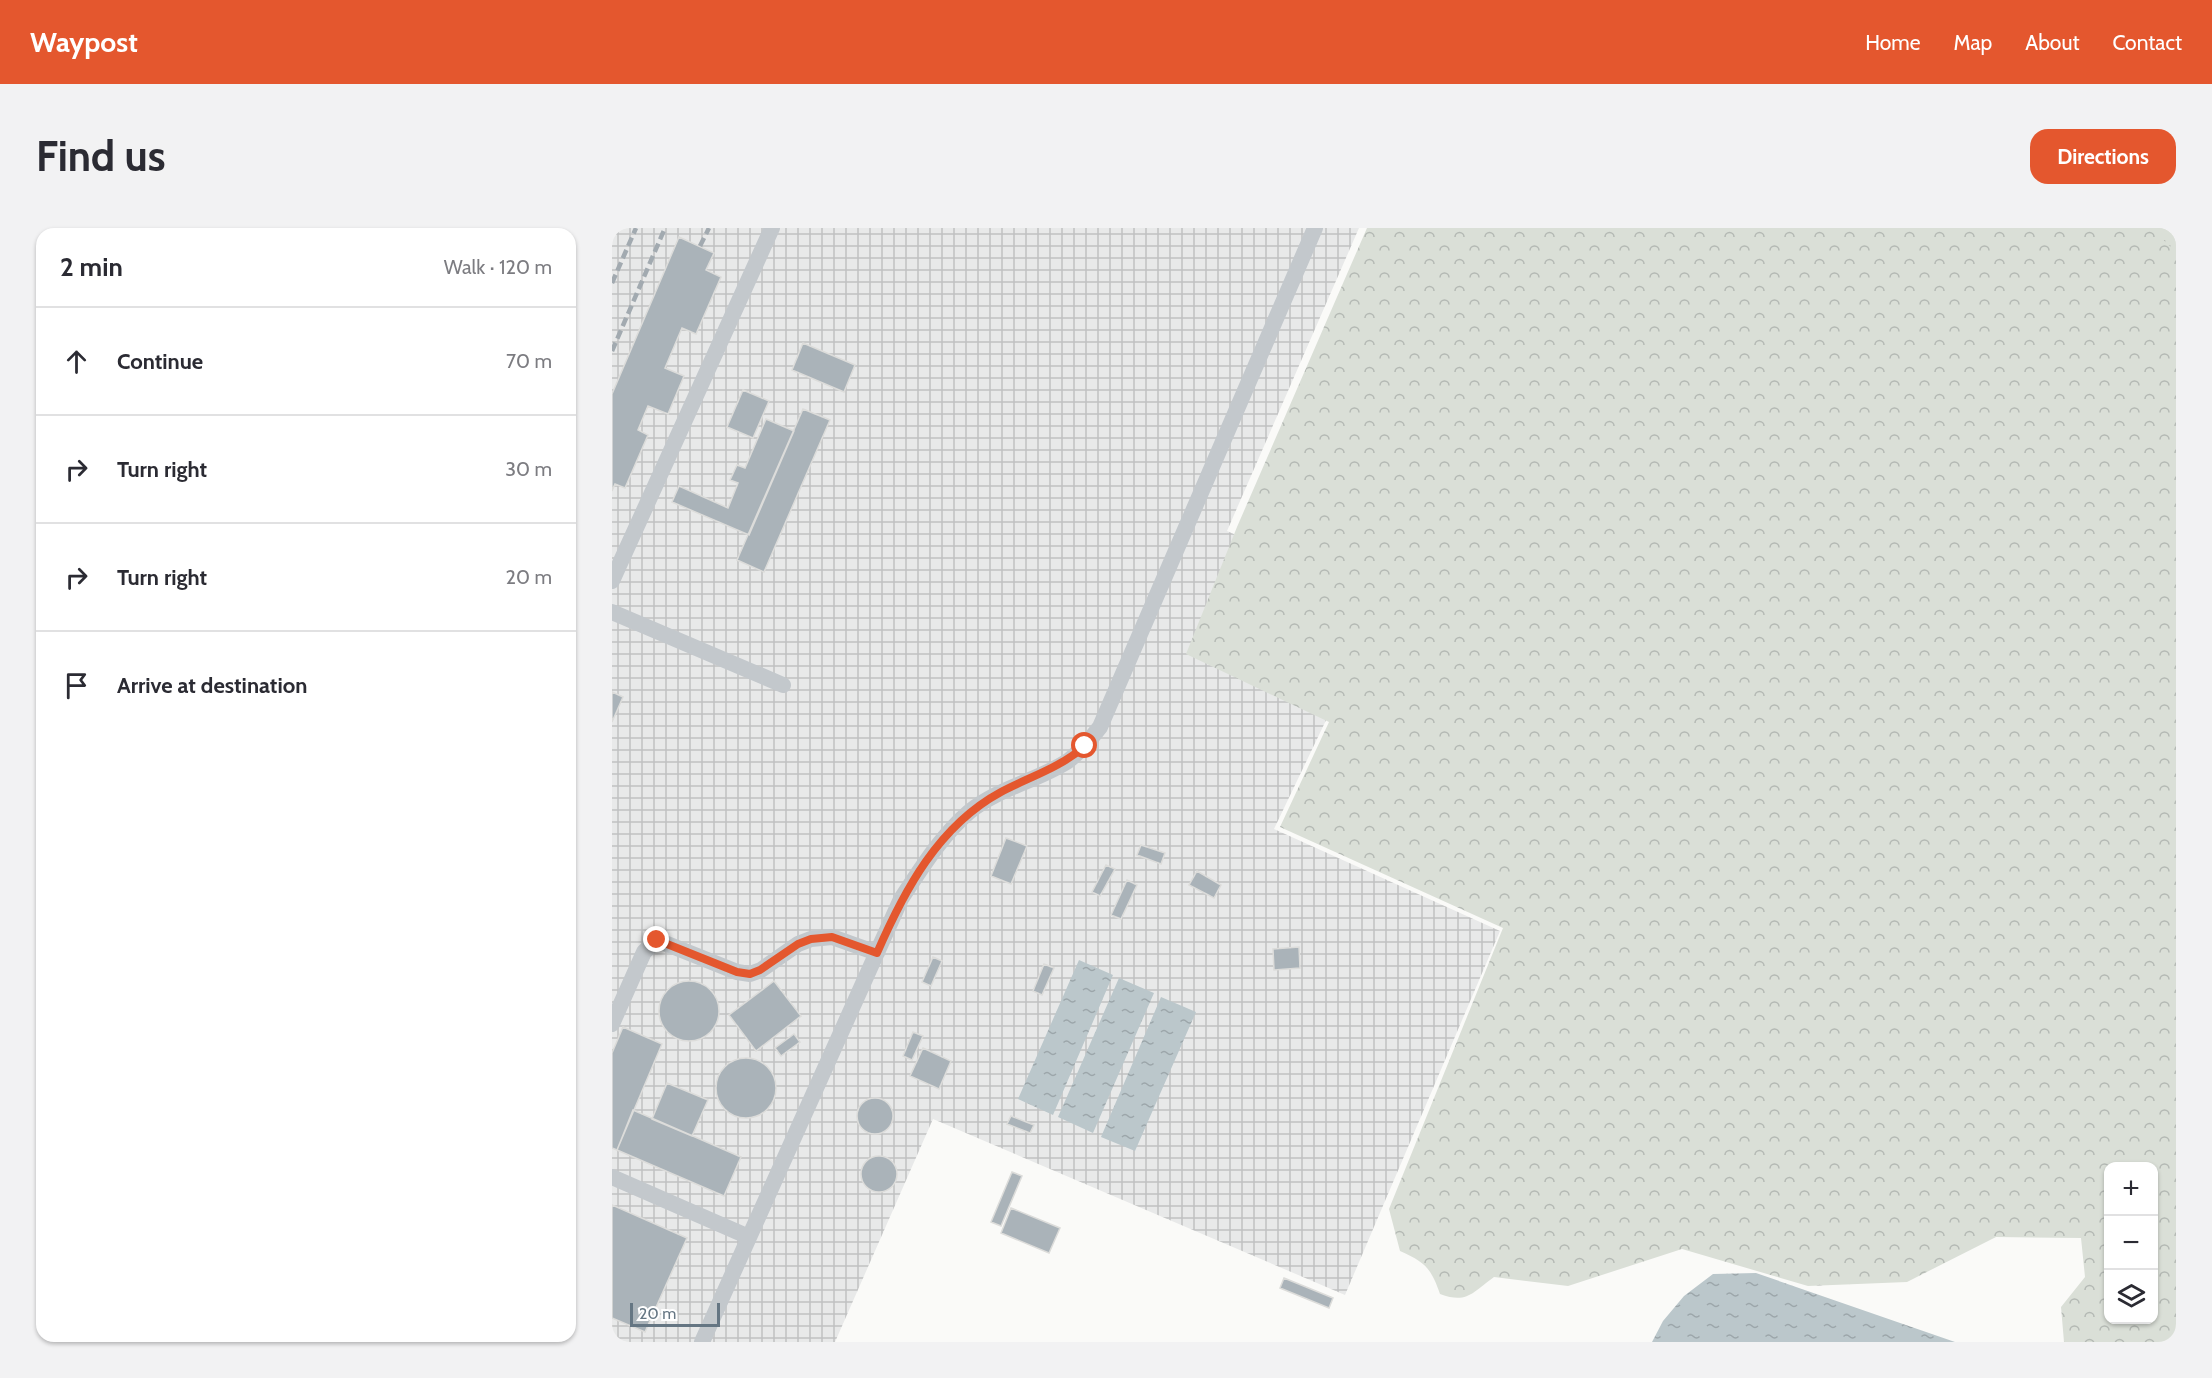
<!DOCTYPE html>
<meta charset="utf-8">
<style>
body{margin:0;font-family:Cabin,sans-serif;background:#f2f2f3;color:#2b2b33}
.controls{position:absolute;right:18px;bottom:18px;display:grid;overflow:hidden;border-radius:12px;box-shadow:0 2px 4px #0004}
.controls button{width:54px;height:54px;display:grid;place-items:center;padding:0;border:0;border-bottom:2px solid #e1e1e2;background:#fff;color:#2b2b33;font:30px sans-serif}
.scale{position:absolute;left:18px;bottom:15px;width:90px;box-sizing:border-box;padding-left:6px;border:3px solid #657683;border-top:0;font-size:16px;line-height:21px;white-space:nowrap;color:#657683;-webkit-text-stroke:4px #fff;paint-order:stroke}
.stop{position:absolute;width:18px;height:18px;margin:-14px;border:4px solid #e4572e;border-radius:50%;background:#fff}
.stop.end{background:#e4572e;border-color:#fff;box-shadow:0 2px 6px #0008}
.list{margin:0;padding:0;list-style:none}
h2{display:flex;justify-content:space-between;align-items:center;height:78px;margin:0;padding:0 24px;font-size:26px}
h2 small{font-size:20px;font-weight:400;color:#7c7c81}
.list li{display:grid;grid-template-columns:39px 1fr auto;gap:18px;align-items:center;box-sizing:border-box;height:108px;padding:0 24px;border-top:2px solid #e1e1e2}
.list b{display:block;font-size:22px;white-space:nowrap}
.list em{font-size:20px;font-style:normal;color:#7c7c81}
.icon{flex:none;width:33px;height:33px;fill:none;stroke:currentColor;stroke-width:2;stroke-linecap:round;stroke-linejoin:round}
.map{position:relative;flex:none;width:1564px;height:1114px;overflow:hidden;border-radius:18px}
header{display:flex;align-items:center;gap:36px;box-sizing:border-box;height:84px;padding:0 30px;background:#e4572e;color:#fff}
header strong{font-size:28px}
nav{display:flex;gap:33px;margin-inline-start:auto;font-size:21px}
.intro{display:flex;align-items:center;justify-content:space-between;box-sizing:border-box;height:144px;padding:0 36px}
h1{margin:0;font-size:42px}
.button{padding:15px 27px;border-radius:18px;background:#e4572e;color:#fff;font-size:21px;font-weight:700}
main{display:flex;gap:36px;padding:0 36px}
aside{flex:1;background:#fff;border-radius:18px;box-shadow:0 2px 4px #0004}
.map>svg:first-child{display:block}
.industrial{fill:url(#industrial-grid)}
.forest{fill:url(#forest-crowns);fill-rule:evenodd}
.wetland{fill:url(#wetland-marsh)}
.water{fill:url(#water-ripples)}
.building{fill:#aab3b9;stroke:#dcdcda;stroke-width:1.5}
.lines{fill:none;stroke-linecap:round;stroke-linejoin:round}
.lane{stroke:#c3c8cc;stroke-width:16}
.rail{stroke:#a2aab0;stroke-width:4.5;stroke-dasharray:9 4.5;stroke-linecap:butt}
.route{stroke:#e4572e;stroke-width:8}
</style>
<header>
<strong>Waypost</strong>
<nav><a>Home</a><a>Map</a><a>About</a><a>Contact</a></nav>
</header>
<div class="intro"><h1>Find us</h1><a class="button">Directions</a></div>
<main>
<aside>
<h2>2 min<small>Walk · 120 m</small></h2>
<ul class="list">
<li><svg class="icon" aria-label="ahead" viewBox="0 0 24 24"><path d="M12 20V5M6 11l6-6 6 6"/></svg><div><b>Continue</b></div><em>70 m</em></li>
<li><svg class="icon" aria-label="right" viewBox="0 0 24 24"><path d="M7 20v-9h11M14 6l5 5-5 5"/></svg><div><b>Turn right</b></div><em>30 m</em></li>
<li><svg class="icon" aria-label="right" viewBox="0 0 24 24"><path d="M7 20v-9h11M14 6l5 5-5 5"/></svg><div><b>Turn right</b></div><em>20 m</em></li>
<li><svg class="icon" aria-label="arrive" viewBox="0 0 24 24"><path d="M6 21V4h12l-3 4 3 4H6"/></svg><div><b>Arrive at destination</b></div></li>
</ul>
</aside>
<div class="map">
<svg width="1564" height="1114" viewBox="0 0 1564 1114">
<defs>
<pattern id="industrial-grid" width="8" height="8" patternUnits="userSpaceOnUse" patternTransform="scale(1.5)"><rect width="8" height="8" fill="#e8e9e9"/><path d="M0 4h8M4 0v8" fill="none" stroke="#c0c1c2"/></pattern>
<pattern id="forest-crowns" width="20" height="18" patternUnits="userSpaceOnUse" patternTransform="scale(1.5)"><rect width="20" height="18" fill="#dadfd7"/><path d="M2 6a3 3 0 1 1 6 0M12 15a3 3 0 1 1 6 0" fill="none" stroke="#b4b9b4"/></pattern>
<pattern id="wetland-marsh" width="20" height="14" patternUnits="userSpaceOnUse" patternTransform="scale(1.5)"><rect width="20" height="14" fill="#dadfd7"/><path d="M1 5h8M5 5V1M11 12h8M15 12V8" fill="none" stroke="#b4b9b4"/></pattern>
<pattern id="water-ripples" width="26" height="14" patternUnits="userSpaceOnUse" patternTransform="scale(1.5)"><rect width="26" height="14" fill="#bbc7cb"/><path d="M2 4q2-2 4 0t4 0M15 11q2-2 4 0t4 0" fill="none" stroke="#9ca6aa"/></pattern>
</defs>
<rect width="100%" height="100%" fill="#fafaf8"/>
<path class="industrial" d="M0,0H747L615,303L772,371L662,601L888,703L733,1067L321,891L223,1114H0Z"/>
<path class="forest" d="M755,0H1564V1114H1452L1449,1079L1473,1049L1469,1010L1384,1009L1295,1054L1196,1058L1070,1021L956,1058L882,1049C860,1065 855,1076 828,1066C819,1040 813,1034 788,1023L777,981L891,700L668,599L717,494L574,426L625,299ZM1496,938H1542V1092H1496Z"/>
<path class="wetland" d="M1539,0H1564V24Z"/>
<path class="water" d="M467,732L501,747L441,887L406,871Z
M507,750L542,765L481,905L446,889Z
M549,769L584,784L523,923L489,909Z
M1144,1045L1343,1114H1040L1051,1093L1072,1068L1101,1046Z"/>
<path class="building" d="M67,9L102,25L94,42L109,49L84,106L70,100L53,140L72,148L56,186L36,178L26,202L36,207L13,260L3,256L0,263V166Z
M191,115L243,137L232,164L180,142Z
M131,162L157,173L141,210L115,199Z
M191,181L218,192L152,344L125,332Z
M154,191L182,203L137,307L60,274L67,258L116,280L126,255L118,252L125,237L133,240Z
M0,464L11,469L0,494Z
M394,610L415,618L399,656L379,648Z
M529,617L553,625L549,636L525,627Z
M494,637L503,641L488,668L480,664Z
M585,643L609,657L602,670L577,657Z
M515,652L525,657L509,691L499,687Z
M687,719L688,740L662,742L661,721Z
M321,729L330,733L319,758L310,754Z
M432,736L442,740L430,767L421,763Z
M162,753L189,788L144,823L117,787Z
M47 783a30 30 0 1 1 60 0a30 30 0 1 1-60 0Z
M11,799L50,816L5,922L0,920V825Z
M301,804L311,808L300,832L291,828Z
M182,806L188,814L169,828L163,820Z
M311,820L339,833L327,861L298,848Z
M104 860a30 30 0 1 1 60 0a30 30 0 1 1-60 0Z
M55,855L96,872L80,908L40,891Z
M245 888a18 18 0 1 1 36 0a18 18 0 1 1-36 0Z
M21,882L129,929L112,968L5,922Z
M399,888L422,897L418,905L395,896Z
M249 946a18 18 0 1 1 36 0a18 18 0 1 1-36 0Z
M400,944L410,948L389,998L379,994Z
M0,977L75,1010L33,1104L0,1090Z
M399,980L448,1000L437,1025L389,1005Z
M672,1050L721,1070L717,1080L668,1060Z"/>
<g class="lines">
<path class="lane" d="M0,353L160,0
M0,384L171,457
M0,796L32,724L45,712L125,744L138,746L149,742L186,716L199,711L220,709L265,725
M0,949L137,1009
M90,1114L289,671C309,641 329,608 357,584C386,560 425,553 456,533C469,523 478,512 488,499L703,0"/>
<path class="rail" d="M88,18L97,0
M0,55L24,0
M0,123L53,0"/>
</g>
<g class="lines">
<path class="route" d="M45,712L125,744L138,746L148,742L186,716L199,711L220,709L265,725C292,663 326,598 389,564C419,548 446,541 473,518"/>
</g>
</svg>
<div class="controls">
<button>+</button>
<button>−</button>
<button><svg class="icon" aria-label="layers" viewBox="0 0 24 24"><path d="M12 4l9 5-9 5-9-5zM3 14l9 5 9-5"/></svg></button>
</div>
<div class="scale">20 m</div>
<div class="stop" style="left:473px;top:518px"></div>
<div class="stop end" style="left:45px;top:712px"></div>
</div>
</main>
